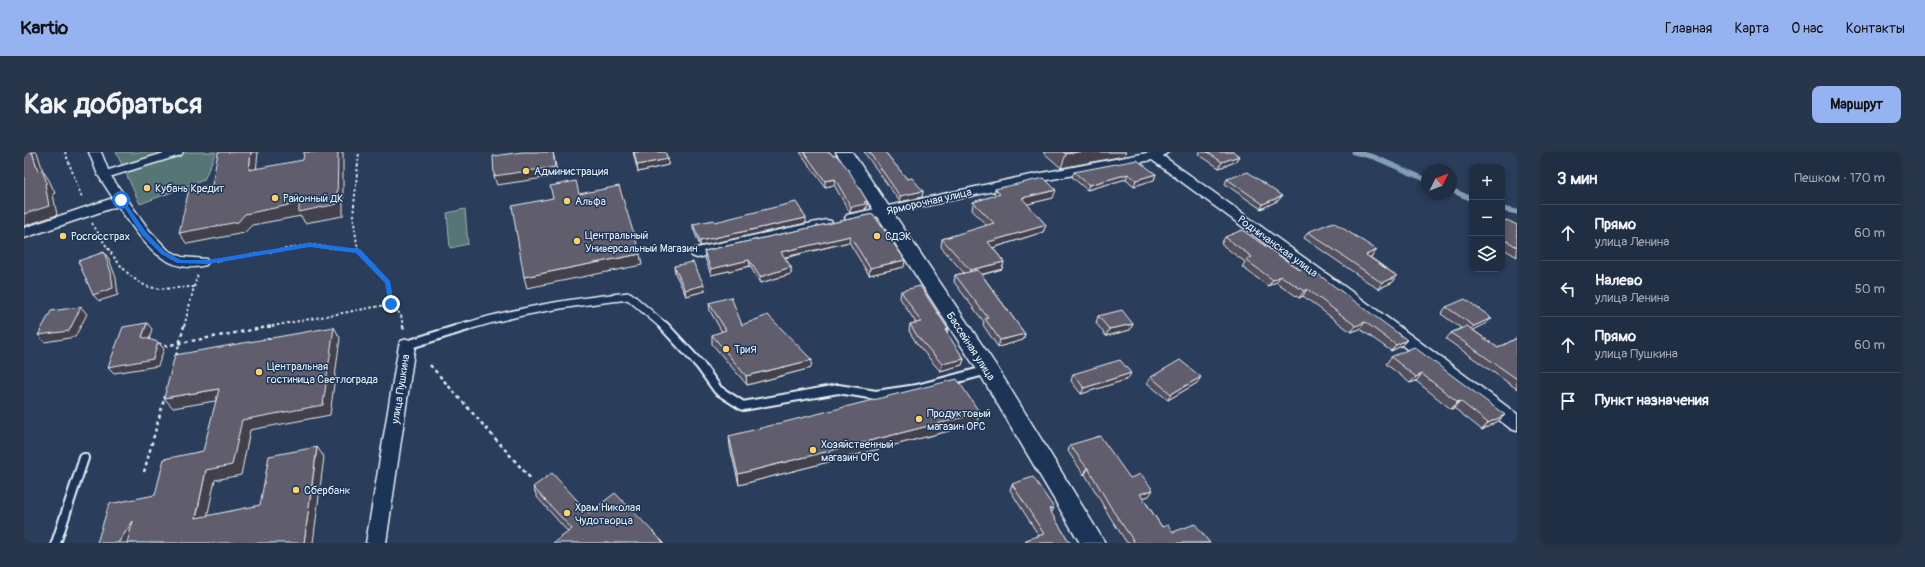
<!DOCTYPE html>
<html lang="ru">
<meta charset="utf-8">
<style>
body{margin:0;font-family:Pangolin,sans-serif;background:#28364b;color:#f1f3f6}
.controls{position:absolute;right:12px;top:12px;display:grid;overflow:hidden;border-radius:8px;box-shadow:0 2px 6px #0003}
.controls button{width:36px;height:36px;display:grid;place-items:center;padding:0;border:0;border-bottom:1px solid #3d4a5d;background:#202e44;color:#f1f3f6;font:20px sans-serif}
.compass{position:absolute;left:1397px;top:12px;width:36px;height:36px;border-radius:50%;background:#202e44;box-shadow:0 2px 6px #0003;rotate:48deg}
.stop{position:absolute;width:12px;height:12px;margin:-9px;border:3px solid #1a73e8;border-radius:50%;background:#fff}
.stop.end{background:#1a73e8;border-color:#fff;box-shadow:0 1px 4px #0008}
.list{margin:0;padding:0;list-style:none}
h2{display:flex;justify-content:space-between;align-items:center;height:52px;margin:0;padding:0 16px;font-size:17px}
h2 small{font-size:13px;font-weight:400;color:#a2a8b2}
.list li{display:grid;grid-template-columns:26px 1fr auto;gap:12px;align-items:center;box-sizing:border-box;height:56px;padding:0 16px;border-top:1px solid #3d4a5d}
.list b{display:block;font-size:15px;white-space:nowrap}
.list p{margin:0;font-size:13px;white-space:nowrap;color:#a2a8b2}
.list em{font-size:13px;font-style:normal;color:#a2a8b2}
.icon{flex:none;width:22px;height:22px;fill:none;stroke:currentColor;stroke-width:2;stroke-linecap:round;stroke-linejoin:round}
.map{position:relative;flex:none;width:1493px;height:391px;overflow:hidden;border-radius:8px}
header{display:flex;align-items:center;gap:24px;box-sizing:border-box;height:56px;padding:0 20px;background:#95b2f1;color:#111}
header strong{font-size:19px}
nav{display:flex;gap:22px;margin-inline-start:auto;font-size:14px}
.intro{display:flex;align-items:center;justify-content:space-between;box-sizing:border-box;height:96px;padding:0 24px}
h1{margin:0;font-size:28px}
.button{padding:10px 18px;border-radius:8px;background:#95b2f1;color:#111;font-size:14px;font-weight:700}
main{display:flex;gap:24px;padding:0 24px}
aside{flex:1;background:#202e44;border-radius:8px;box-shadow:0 2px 6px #0003}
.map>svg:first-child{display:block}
.green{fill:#567574;stroke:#9fb3b6}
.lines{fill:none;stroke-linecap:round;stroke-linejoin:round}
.stream{stroke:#839fb4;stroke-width:5}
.service-far1-casing{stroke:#e8f1f8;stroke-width:10}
.service-casing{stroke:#e8f1f8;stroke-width:12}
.minor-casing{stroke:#e8f1f8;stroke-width:3}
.tertiary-casing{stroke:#e8f1f8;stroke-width:3}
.path-far1{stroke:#e8f1f8;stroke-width:2;stroke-dasharray:2.5 2.5;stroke-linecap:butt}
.path{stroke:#e8f1f8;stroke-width:2.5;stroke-dasharray:3.5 3.5;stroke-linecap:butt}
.service-far1{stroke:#1d3557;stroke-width:7}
.service{stroke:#1d3557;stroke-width:8}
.minor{fill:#1d3557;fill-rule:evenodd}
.tertiary{fill:#1d3557;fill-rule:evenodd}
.wall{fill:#53505d;stroke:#e8f1f8}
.shaded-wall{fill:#43414c;stroke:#e8f1f8}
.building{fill:#605d6c;stroke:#e8f1f8}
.route{fill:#1a73e8}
.poi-dot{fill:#ffd166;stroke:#1d3557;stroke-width:1.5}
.labels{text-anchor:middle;stroke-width:3;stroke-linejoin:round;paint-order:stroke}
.poi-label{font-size:11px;fill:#e8f1f8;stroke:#1d3557;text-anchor:start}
.street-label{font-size:11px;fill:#e8f1f8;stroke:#1d3557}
</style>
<header>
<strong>Kartio</strong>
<nav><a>Главная</a><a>Карта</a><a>О нас</a><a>Контакты</a></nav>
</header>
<div class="intro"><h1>Как добраться</h1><a class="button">Маршрут</a></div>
<main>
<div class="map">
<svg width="1493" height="391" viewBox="0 0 1493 391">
<rect width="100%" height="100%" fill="#2a3d5b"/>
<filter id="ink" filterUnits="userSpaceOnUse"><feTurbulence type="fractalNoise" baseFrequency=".025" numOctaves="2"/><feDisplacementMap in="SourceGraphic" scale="8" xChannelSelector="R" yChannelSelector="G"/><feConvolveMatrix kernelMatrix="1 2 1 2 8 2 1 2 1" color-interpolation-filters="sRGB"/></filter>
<g filter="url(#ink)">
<path class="green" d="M92,0H192L180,28L116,52Z
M441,57L444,92L426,96L423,61Z"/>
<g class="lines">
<path class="stream" d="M1330,0L1350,5L1403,28
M1427,38L1448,47
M1478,57L1493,60"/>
<defs>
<path id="service-far1" d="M80,23L155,0
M441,175C495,158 550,150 605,144L641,175"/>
<path id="service" d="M640,174L676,213L694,238L719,254L814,237L852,243L893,237L964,218
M383,193L444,174
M32,391L60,306"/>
<path id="minor" d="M65,0H77L86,23L125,78L144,98L158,105L182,107L184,110L182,113C139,125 115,84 94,54L0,86V76L89,46L74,23Z
M1128,0H1144L1139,4L1350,156L1493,262V279L1487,277L1340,164L1128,8L997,33L828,70L823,69L821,66L823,63L828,62L997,25Z
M802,68L807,69L809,72L807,75L673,106L668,104L666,101L668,98L673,96Z
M383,187L389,189L391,193L362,391H342L375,193L377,189Z"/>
<path id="tertiary" d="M812,0H828L971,212L1081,391H1056L957,224Z"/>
</defs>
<use href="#service-far1" class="service-far1-casing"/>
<use href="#service" class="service-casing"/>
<use href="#minor" class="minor-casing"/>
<use href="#tertiary" class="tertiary-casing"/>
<path class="path-far1" d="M41,0L58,46
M68,71C81,92 103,132 130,136C143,138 157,135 170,135L160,175
M334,99L329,64L335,0
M191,109L286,93L334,99L364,131L367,152L377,163L379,175
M170,135L174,122
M243,175L367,152"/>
<path class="path" d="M379,174L380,179
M134,191L140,194L249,174
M152,204L160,174
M406,213L507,327
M120,320L141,244"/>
<use href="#service-far1" class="service-far1"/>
<use href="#service" class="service"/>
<use href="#minor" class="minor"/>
<use href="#tertiary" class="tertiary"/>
</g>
<path class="wall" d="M609,0H641L644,7V13L614,20Z
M776,0H806L843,49V56H841V58L826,61L810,33L801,35Z
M840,0H861L883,27L899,39L898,45L876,50Z
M1019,0H1102L1100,4L1037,16Z
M1175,0H1209L1215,4L1211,10L1195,16L1174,2Z
M1050,20L1132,22L1130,28L1110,34L1102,27L1063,38L1048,25Z
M1203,27L1255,48L1237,57L1201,32Z
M971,37L1029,46L1003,52L1022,73L1019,80L969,96L980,110L978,117L958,123L1001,182L999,188L974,195L959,173L960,170L930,130L931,123L940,121L917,95L918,87L963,74L948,58L949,50L970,44Z
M849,62L880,115L845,123L825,90L761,106L767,115V122L736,131L726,114L687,123L681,106L680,99Z
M1478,70L1493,73V105L1478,96Z
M782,71L676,94L669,76V72Z
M1284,80L1348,104L1346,105L1373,124L1369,130L1354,137L1280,86Z
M1201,85L1276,118L1383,188L1377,194L1367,199L1336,177L1327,180L1279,144L1275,146L1252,130L1244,134L1218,115L1221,110L1197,92Z
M650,114L680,133L681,139L662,144L651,121Z
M877,139L924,177L923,182L940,207L938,213L916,219L893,192L885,179L886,172L892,171L876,146Z
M685,151L718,173L787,216L723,233L688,192V183L698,180L686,159Z
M1422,155L1468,166L1461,172L1449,178L1474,196L1493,186V237L1422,187L1427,181L1437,176L1417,162Z
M1074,164L1109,172L1106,178L1082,184L1072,171Z
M1367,205L1481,263L1474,269L1458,278L1430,256L1427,257L1392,229L1386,231L1362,212Z
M1049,222L1104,227L1057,242L1047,229Z
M1127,225L1173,231L1144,248L1123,231Z
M956,261L952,272L715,333L706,295L705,284Z
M1046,293L1106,326L1125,344L1119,346L1138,375L1149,380L1186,391H1103L1086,365L1061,322L1060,323L1044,299Z
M988,332L1027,361L1046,391H1001L1002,388L1015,384L986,338Z
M509,335L565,361L640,391L544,380L513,345Z"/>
<path class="shaded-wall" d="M8,0H13L19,19L25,28L31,41L29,42L33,63L0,74V62L14,19Z
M227,0H234L231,30L225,18Z
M314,0H319V64L281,71L277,64L228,73L220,81L163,92L155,81L221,62Z
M529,0L534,24L473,33L470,24Z
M1053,0H1102L1100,4L1037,16L1042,2Z
M1215,4L1211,10L1195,16L1198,10Z
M644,7V13L614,20L613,13Z
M1104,22L1102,27L1063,38L1065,33Z
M1132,22L1130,28L1110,34L1112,28Z
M811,27L810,33L801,35V29Z
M1032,38L1029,46L996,54L998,46Z
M899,39L898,45L876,50V44Z
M1258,44L1255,48L1237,57L1239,52Z
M843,49V56H841V58L826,61L827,55Z
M782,66V71L676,94V89Z
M1022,73L1019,80L962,98L964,90Z
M826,84L825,90L757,106V100Z
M1353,98L1348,104L1338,109L1342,103Z
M80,100L85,107L92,126L94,143L75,149L69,143Z
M616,102L618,113L503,136L500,125Z
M725,108L726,114L687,123V117Z
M881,108L880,115L845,123L846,116Z
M980,110L978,117L944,126L946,118Z
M767,115V122L736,131V125Z
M1257,124L1252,130L1244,134L1249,128Z
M1373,124L1369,130L1354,137L1358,131Z
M680,133L681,139L662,144L661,138Z
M1283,137L1279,144L1275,146L1280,139Z
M57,155L63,162L51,185L21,190L14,183Z
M1468,166L1461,172L1444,181L1450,174Z
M1341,170L1336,177L1327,180L1332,174Z
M123,171L128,177L124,192L118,185Z
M1109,172L1106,178L1082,184L1085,177Z
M310,175L316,186L306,263L226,278L217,323L191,328L181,375L172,366L182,318L218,268Z
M924,177L923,184L921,178Z
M1001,182L999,188L974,195L976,188Z
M1383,188L1377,194L1367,199L1372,193Z
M134,190L140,197L134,214L90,221L84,215Z
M940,207L938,213L916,219L918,212Z
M788,208L787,216L723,233L722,224Z
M1107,221L1104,227L1057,242L1060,236Z
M1398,222L1392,229L1386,231L1392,225Z
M1177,225L1173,231L1144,248L1147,242Z
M195,237L203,247L149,256L140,246Z
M1436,249L1430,256L1427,257L1434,250Z
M956,261L952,272L715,333L714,322Z
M1481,263L1474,269L1458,278L1464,271Z
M293,295L300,305L289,391H280Z
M1063,316H1064L1061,322L1060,323Z
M1129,338L1125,344L1113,348L1116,342Z
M1030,356L1027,362L1025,357Z
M109,369L111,391H94Z"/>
<path class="building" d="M0,0H8L14,19L18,18L23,31L21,32L25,54L0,62Z
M194,0H227L225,18L279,8L280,0H314L313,52L275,60V51L221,62L214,70L155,81L165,37L188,33Z
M499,0H529L531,15L470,24L469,4Z
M610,0H641L644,7L613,13Z
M780,0H806L809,4L812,3L824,17L843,49L840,50L842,52L827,55L811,27L801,29Z
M845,0H861L883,27L888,26L899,39L876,44Z
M1039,0H1053L1042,2Z
M1183,0H1209L1215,4L1198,10Z
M1113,8L1132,22L1112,28L1104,22L1065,33L1050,20Z
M1224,20L1258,44L1239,52L1203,27Z
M1020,26L1032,38L998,46L1022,73L964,90L980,110L946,118L918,87L970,71L949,50L976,42L971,37Z
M552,29L555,42L595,34L616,102L500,125L488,54L529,46L526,34Z
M772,50L782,66L676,89L669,72L690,68L691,70Z
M849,62L881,108L846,116L826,84L757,100L767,115L736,125L725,108L687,117L680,99Z
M1483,68L1493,73V95L1478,86V70Z
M1309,70L1353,98L1342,103L1373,124L1358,131L1284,80Z
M1218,78L1276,118L1283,114L1383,188L1372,193L1341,170L1332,174L1283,137L1280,139L1257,124L1249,128L1222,108L1228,105L1201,85Z
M80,100L87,120L89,136L69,143L54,109Z
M669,110L680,133L661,138L650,114Z
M954,118L1001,182L976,188L961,167L964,166L931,123Z
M896,134L924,177L921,178L940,207L918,212L894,185L886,172L897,170L877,139Z
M707,145L718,173L744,163L788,208L722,224L688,183L702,178L685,151Z
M1441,147L1468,166L1450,174L1422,155Z
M57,155L45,179L14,183L27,159Z
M1098,158L1109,172L1085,177L1074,164Z
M123,171L118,185L134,190L129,207L84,215L99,175Z
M1443,174L1474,196L1493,186V227L1427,181Z
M310,175L299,253L218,268L208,313L182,318L172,366L236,353L245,304L293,295L280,391H103L109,369L94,391H73L85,352L131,343L140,307L179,299L195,237L140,246L151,203Z
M1390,195L1481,263L1464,271L1436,249L1434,250L1398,222L1392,225L1367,205Z
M1096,208L1107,221L1060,236L1049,222Z
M1156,208L1177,225L1147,242L1127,225Z
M933,227L956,261L714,322L705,284Z
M1076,284L1106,326L1117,322L1129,338L1116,342L1138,375L1144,373L1149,380L1171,372L1186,391H1111L1089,359L1064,316H1063L1046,293Z
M528,321L565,361L591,341L640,391H529L548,377L509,335Z
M1009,325L1030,356L1025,357L1046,391H1004L1002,388L1020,382L988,332Z"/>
</g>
<path class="route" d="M95,47H99L122,80L141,100L157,108H184L286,91L336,97L366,129L370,152L365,154L361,131L332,101L286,95L184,112L153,111L137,102L118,83Z"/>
<g class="poi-dot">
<circle cx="502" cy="19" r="4"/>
<circle cx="123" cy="36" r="4"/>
<circle cx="251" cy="46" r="4"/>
<circle cx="543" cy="49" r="4"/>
<circle cx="39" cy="84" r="4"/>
<circle cx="853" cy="84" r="4"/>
<circle cx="553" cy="89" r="4"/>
<circle cx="702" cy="197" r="4"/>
<circle cx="235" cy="220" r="4"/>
<circle cx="895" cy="267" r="4"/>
<circle cx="789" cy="298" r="4"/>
<circle cx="272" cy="338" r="4"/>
<circle cx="543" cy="361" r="4"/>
</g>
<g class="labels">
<g class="poi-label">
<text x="510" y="23">Администрация</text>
<text x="131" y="40">Кубань Кредит</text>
<text x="259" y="50">Районный ДК</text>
<text x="551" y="53">Альфа</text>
<text x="561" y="87">Центральный<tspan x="561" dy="13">Универсальный Магазин</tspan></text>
<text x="47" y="88">Росгосстрах</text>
<text x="861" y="88">СДЭК</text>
<text x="710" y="201">ТриЯ</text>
<text x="243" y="218">Центральная<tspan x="243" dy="13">гостиница Светлограда</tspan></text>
<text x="903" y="265">Продуктовый<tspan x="903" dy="13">магазин ОРС</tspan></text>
<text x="797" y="296">Хозяйственный<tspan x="797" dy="13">магазин ОРС</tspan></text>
<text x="280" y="342">Сбербанк</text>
<text x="551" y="359">Храм Николая<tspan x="551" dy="13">Чудотворца</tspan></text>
</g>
<g class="street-label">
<text transform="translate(905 49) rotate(-13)" y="4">Ярморочная улица</text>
<text transform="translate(1254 94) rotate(36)" y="4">Родничанская улица</text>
<text transform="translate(947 194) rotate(57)" y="4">Бассейная улица</text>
<text transform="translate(376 237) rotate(-81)" y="4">улица Пушкина</text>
</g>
</g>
</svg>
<div class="controls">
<button>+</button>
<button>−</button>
<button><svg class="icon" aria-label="layers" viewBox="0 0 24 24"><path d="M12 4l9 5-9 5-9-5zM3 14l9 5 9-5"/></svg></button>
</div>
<svg class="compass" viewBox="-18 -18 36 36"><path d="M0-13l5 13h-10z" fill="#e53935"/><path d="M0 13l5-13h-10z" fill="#a2a8b2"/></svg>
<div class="stop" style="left:97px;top:48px"></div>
<div class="stop end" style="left:367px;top:152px"></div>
</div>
<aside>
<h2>3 мин<small>Пешком · 170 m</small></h2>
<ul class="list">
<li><svg class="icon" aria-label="ahead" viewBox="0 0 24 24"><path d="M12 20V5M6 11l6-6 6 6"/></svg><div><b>Прямо</b><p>улица Ленина</p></div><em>60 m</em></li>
<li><svg class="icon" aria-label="left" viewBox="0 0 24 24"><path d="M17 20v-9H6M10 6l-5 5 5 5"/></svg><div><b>Налево</b><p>улица Ленина</p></div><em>50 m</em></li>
<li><svg class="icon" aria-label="ahead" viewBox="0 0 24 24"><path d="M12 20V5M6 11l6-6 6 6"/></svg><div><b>Прямо</b><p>улица Пушкина</p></div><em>60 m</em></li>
<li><svg class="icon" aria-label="arrive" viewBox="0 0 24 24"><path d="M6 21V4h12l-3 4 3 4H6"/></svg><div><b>Пункт назначения</b></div></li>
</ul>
</aside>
</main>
